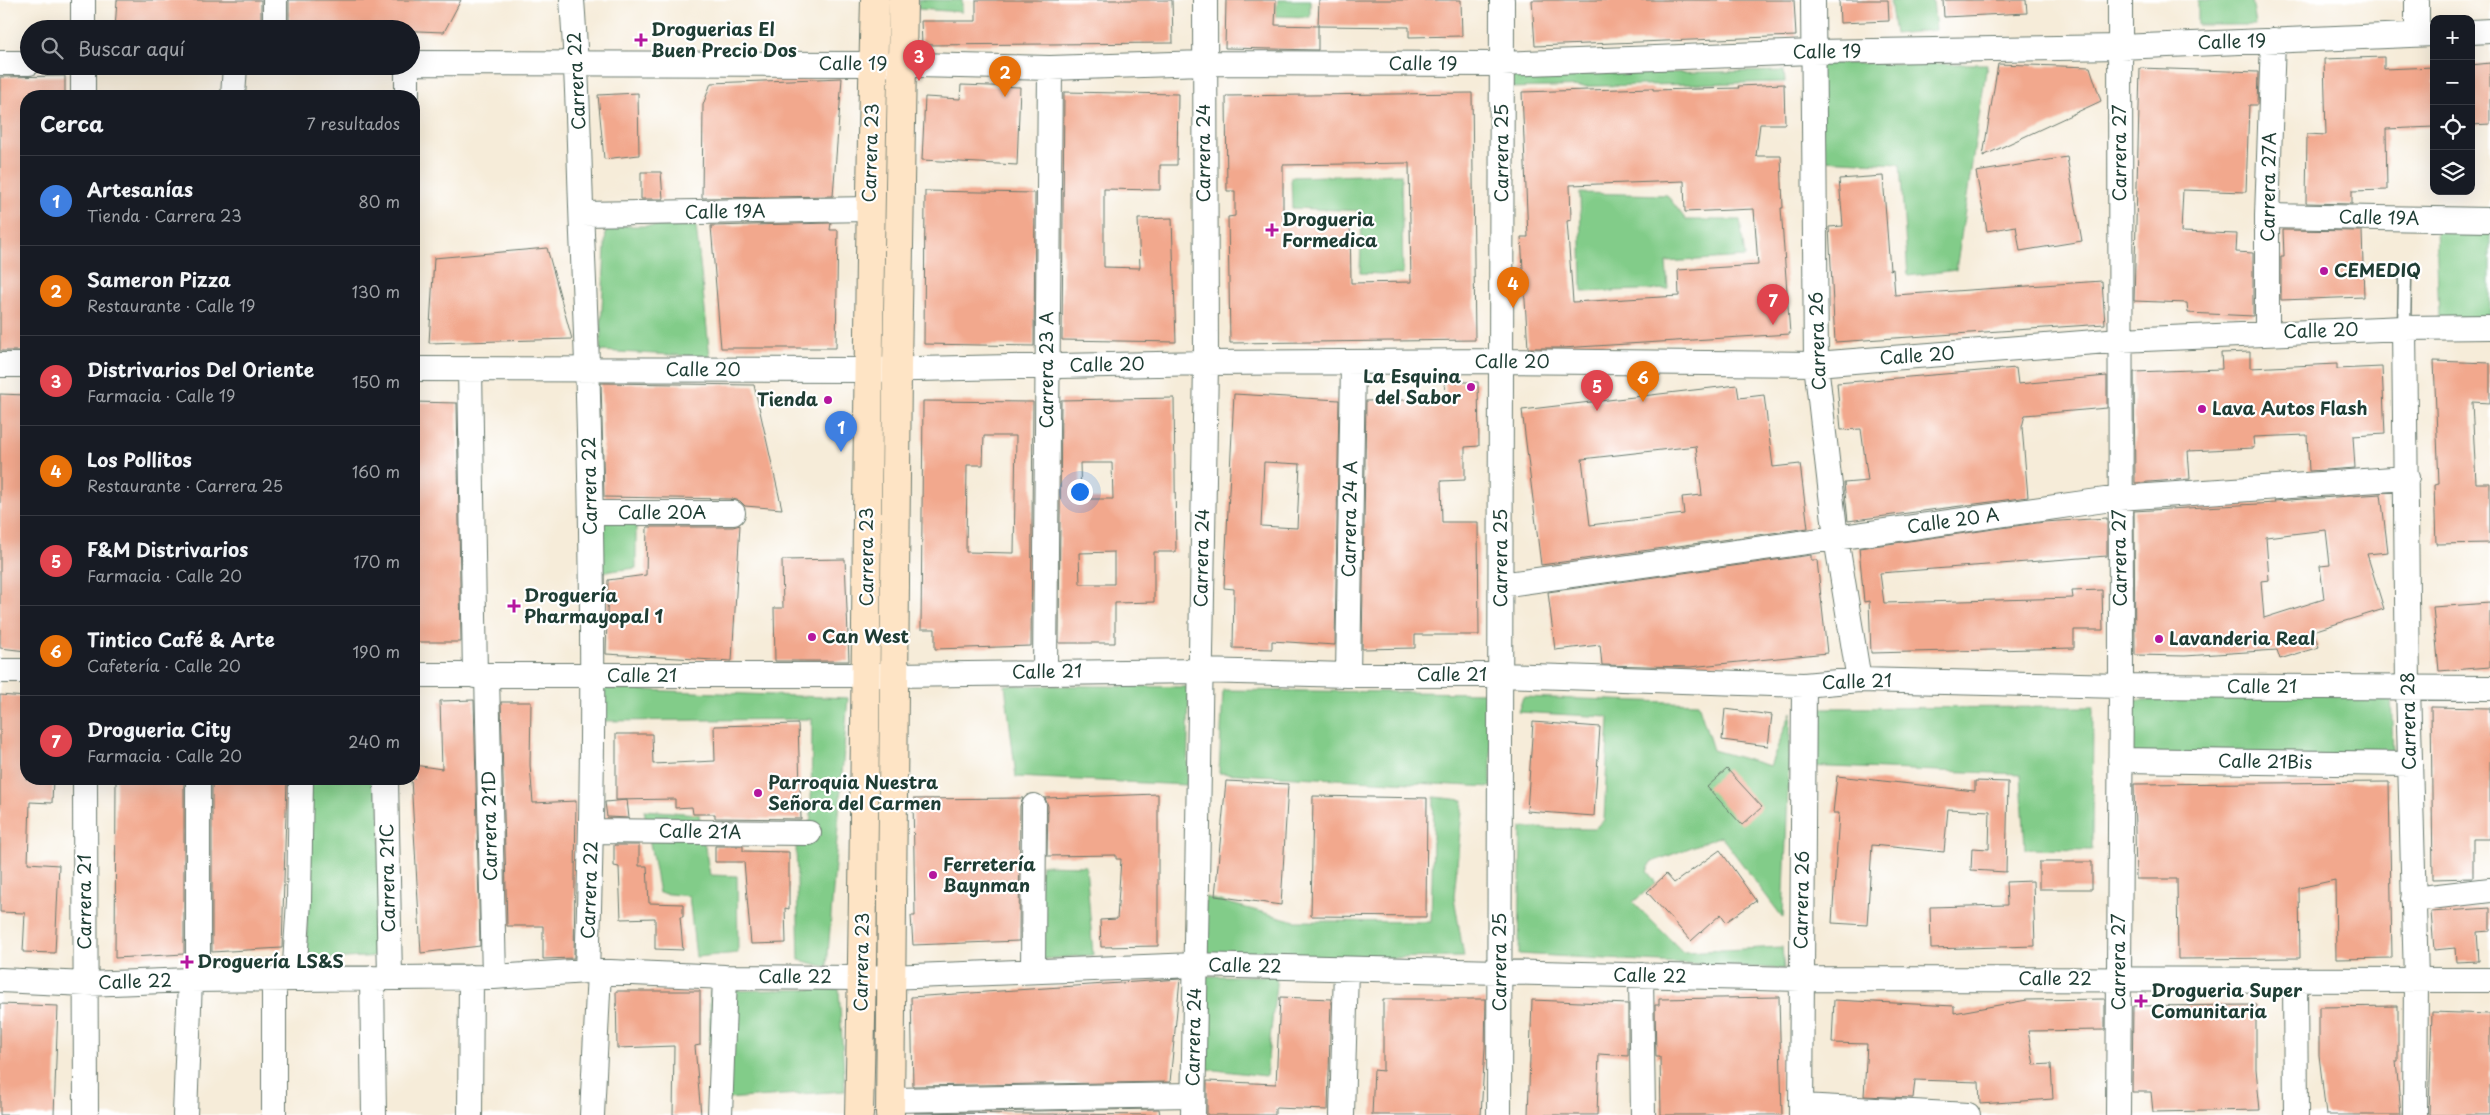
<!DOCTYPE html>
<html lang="es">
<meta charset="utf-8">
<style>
body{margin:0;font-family:"Playpen Sans",sans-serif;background:#242831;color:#f1f3f6}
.controls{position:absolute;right:15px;top:15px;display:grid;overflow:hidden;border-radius:10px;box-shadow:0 5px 20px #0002}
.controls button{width:45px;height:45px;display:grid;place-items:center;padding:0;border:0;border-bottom:1px solid #363941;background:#171b24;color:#f1f3f6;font:25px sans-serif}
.you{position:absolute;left:1079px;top:491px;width:18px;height:18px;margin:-12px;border:4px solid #fff;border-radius:50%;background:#1a73e8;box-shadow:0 0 0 8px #1a73e833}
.badge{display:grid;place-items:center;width:32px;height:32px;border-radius:50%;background:#d690ce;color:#fff;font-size:16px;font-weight:700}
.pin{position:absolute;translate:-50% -41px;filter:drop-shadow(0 1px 2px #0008)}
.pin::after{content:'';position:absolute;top:26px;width:18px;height:15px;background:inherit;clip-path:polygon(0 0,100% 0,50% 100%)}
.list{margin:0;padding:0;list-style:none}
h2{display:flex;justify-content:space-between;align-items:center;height:65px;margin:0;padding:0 20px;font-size:21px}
h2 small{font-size:16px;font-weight:400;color:#9ea1a6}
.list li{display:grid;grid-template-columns:32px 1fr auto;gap:15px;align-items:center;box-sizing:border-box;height:90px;padding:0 20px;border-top:1px solid #363941}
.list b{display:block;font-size:19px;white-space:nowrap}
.list p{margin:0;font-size:16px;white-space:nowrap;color:#9ea1a6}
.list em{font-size:16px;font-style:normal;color:#9ea1a6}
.icon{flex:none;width:28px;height:28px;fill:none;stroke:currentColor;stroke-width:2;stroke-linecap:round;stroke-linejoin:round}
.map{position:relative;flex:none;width:2490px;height:1115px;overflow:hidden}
.search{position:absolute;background:#171b24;box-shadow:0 5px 20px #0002;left:20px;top:20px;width:400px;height:55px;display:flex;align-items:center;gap:12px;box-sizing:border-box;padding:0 18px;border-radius:28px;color:#9ea1a6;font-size:19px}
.panel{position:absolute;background:#171b24;box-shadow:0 5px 20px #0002;left:20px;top:90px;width:400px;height:695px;border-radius:20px}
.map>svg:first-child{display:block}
.green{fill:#82cc89;stroke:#50845e}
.building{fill:#f2a88d;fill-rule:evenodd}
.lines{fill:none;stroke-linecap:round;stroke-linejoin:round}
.lane-casing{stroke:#6a7a6e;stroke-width:15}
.street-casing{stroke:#6a7a6e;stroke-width:26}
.secondary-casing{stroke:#6a7a6e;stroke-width:30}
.lane{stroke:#fff;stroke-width:12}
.street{stroke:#fff;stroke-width:24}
.secondary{stroke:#fee4c5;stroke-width:28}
.poi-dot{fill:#b5179e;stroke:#fff;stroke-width:2}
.labels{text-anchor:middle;stroke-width:4.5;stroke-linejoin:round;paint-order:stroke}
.poi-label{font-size:18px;font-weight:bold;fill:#1f3d34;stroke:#fff;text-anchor:start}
.street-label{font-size:18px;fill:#1f3d34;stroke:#fff}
</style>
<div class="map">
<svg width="2490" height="1115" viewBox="0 0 2490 1115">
<rect width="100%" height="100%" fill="#fff"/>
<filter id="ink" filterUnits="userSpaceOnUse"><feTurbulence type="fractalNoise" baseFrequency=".02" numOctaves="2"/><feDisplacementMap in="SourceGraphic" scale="10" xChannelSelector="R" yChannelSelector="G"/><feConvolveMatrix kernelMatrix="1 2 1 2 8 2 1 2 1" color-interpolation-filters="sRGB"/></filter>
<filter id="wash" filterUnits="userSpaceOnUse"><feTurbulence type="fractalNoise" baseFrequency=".0096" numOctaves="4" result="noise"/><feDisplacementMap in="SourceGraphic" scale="20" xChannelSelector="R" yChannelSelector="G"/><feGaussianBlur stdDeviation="1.12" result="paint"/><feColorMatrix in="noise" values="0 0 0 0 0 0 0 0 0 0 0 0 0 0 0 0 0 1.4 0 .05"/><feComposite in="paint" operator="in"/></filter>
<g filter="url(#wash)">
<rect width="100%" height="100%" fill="#f6ecd9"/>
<path class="green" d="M918,0H962V12L918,9Z
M1278,0H1310V17L1275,16Z
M1890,0H1933L1936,30L1895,34Z
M2198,0H2252L2256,25H2198Z
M1820,63L1987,64L1956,270L1908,276L1900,164L1822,160Z
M1784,71L1785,82L1505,88L1502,75Z
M1401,174L1403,275L1360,273L1362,211L1292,208L1291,177Z
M1580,193L1667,195L1686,220H1740L1745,257L1666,262L1668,289L1582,292Z
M606,226H696L710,357L600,351Z
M2490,228V318L2439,320L2436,229Z
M601,509L636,516V568L603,572Z
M1005,685L1189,687L1187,785L1016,777Z
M2391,687L2393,757L2122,756L2125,701Z
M593,688L848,698L827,967L799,960L796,842L811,819L812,719L605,721Z
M1223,690L1491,693V787L1219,773Z
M1523,697L1698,703L1713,750L1770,766L1791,712L1783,918L1721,836L1652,862L1647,871L1656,883L1633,902L1683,952L1782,947L1784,969L1519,954L1521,828L1594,829L1604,820L1609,717L1518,712Z
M2093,707L2092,850L2025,849L2021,774L1804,766V708Z
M306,779H379L383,956L307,960Z
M1434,797L1463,800L1454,897L1464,957L1206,960L1205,897L1295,921L1431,922Z
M644,810L699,814L710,875L737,876L738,953L696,957L689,896L659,893Z
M1041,865L1086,866L1093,955L1035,960Z
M1206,976H1277L1266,1076L1207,1069Z
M839,989L845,1091L710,1100V991Z"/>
<g id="blocks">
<path class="building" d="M117,0H261V29H115Z
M289,0H461L444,32L289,26Z
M976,0H1172L1173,43L922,45L921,21H976Z
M1226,0H1276L1275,25L1318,26V50L1225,48Z
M1319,0H1461L1462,36L1409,37V27L1318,26Z
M1532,0H1794L1796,36L1535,46Z
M1839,0H1888L1889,21L1840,23Z
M1943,0H2026L2027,13L1944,17Z
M2384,57V69L2434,67V127L2386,129L2387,190L2352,191V204L2306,203L2307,134L2326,135L2324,59Z
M2490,63V124L2471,125V65Z
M1998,64L2090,67L2101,101L1983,156Z
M2140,68L2258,72L2257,105H2249L2246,192L2183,190L2181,232L2237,234L2236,252L2253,253V316L2188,313L2187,303L2134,301Z
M65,76V96H26V351H0V77Z
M842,78L833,196L702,198L703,105L711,83Z
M1784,84L1785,124H1760L1756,156H1781L1783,208H1781L1790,334L1562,348H1528L1521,237H1528L1522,92L1653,88V90L1739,88L1738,86ZM1684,181L1685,212L1754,209L1758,265L1678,270L1679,296L1573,302L1567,221L1571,220L1570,185Z
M961,85L1020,87L1017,165L922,160L925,97L960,99Z
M1064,92L1178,94L1177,165H1160V190L1104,189V267L1140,268L1138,219L1172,218L1176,342L1062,340Z
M638,93L639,155L604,159L598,95Z
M1472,93L1475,340L1230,343L1228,217L1235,216V191H1227L1226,96ZM1409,163L1411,282L1351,283L1350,218L1283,219V165Z
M2067,157L2082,241L2020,251L2016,226L1987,231L1976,172Z
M641,172H661L663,199H641Z
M1883,176L1890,270L1893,269L1895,295L2102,281L2105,324L1835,342L1829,227L1843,226L1839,179Z
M925,191L1035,193L1034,346L924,344Z
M831,223L830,230H838L836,348H721L711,226Z
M2283,230L2362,231L2364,297L2281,300V256H2284Z
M547,248L572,339L429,343L434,258Z
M2250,352V368L2337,364V369L2382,367L2385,434L2353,436L2355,468L2309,471L2307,435L2253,437L2254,448L2188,451L2190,479L2135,483L2134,372L2222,369L2221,353Z
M2434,361L2490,363V403L2472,402L2476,483H2490V543L2436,544L2434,485L2439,484Z
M2016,368L2018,384L2107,376V408L2025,415L2022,427L2028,497L1848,521L1844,483L1868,481L1861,429L1841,430L1837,383Z
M1445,382H1478L1479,446L1465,447V480L1441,481L1442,522H1478L1479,635H1415V648L1362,649L1366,401L1446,399Z
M601,383L754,385L782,509L745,506L740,501L733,499L604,497Z
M1737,385L1739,398L1764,395L1773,467L1800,464L1808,528L1541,565L1522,410ZM1696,446L1702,495L1682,497L1684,514L1590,525L1582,459Z
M0,394L26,395V651L0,648Z
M1234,394L1339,400L1335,645L1272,641V649L1233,648L1234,589L1224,588ZM1264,462L1300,464L1297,528L1261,526Z
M1174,398L1176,552H1154V602L1115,603V643H1059L1061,400ZM1080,463H1112L1113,499H1081ZM1114,552V584H1080L1079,553Z
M923,401L1033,402L1031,646L935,649V629H921ZM984,436H1016L1014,553L966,552L967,465H983Z
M414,402L457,403L461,642H414Z
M2381,494L2388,552L2367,554L2384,609L2313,631L2319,647L2280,659L2277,650L2185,656L2135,655L2134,511L2275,503L2274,501ZM2326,530L2330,565L2320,566L2324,599L2264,618L2261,581L2269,580L2266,537Z
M2107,518V556L1880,573L1884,603L2073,598L2072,591L2102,590L2103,630H2074V648L1871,653L1869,601L1864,602L1859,548L2044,522Z
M740,525L732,661L606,654L608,580L646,575L647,527H733Z
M1811,555V560H1817L1827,653L1690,667L1602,665L1600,645L1555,650L1548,592Z
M845,559L849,661H775L774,608H783L782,560Z
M2490,603V667L2439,671L2433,607Z
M0,695L26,697V779H53L52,803L30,802L28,863L59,865L55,953L23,952L25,913L0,912Z
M474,700L480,946L421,953L411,779H414V765L442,769L440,701Z
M501,702H531L530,765L533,803L576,801L574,958L543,959V926H507Z
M2431,707L2490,708V839H2473V878L2433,879Z
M1725,709L1772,715L1768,746L1722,740Z
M1533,722L1600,727L1594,816L1527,811Z
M798,724L801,819L715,818V814H693L692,807L675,808V799L616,800V734H652L653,764L715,761L714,726Z
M1727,769L1762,807L1742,825L1707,787Z
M1837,776L1975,791V781L2008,782L2006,872L1971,870L1972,848L1989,849L1990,811L1948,809L1944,852L1872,845L1867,925L1832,923L1839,813H1833Z
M116,779H184V954L115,958Z
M212,779H287L282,948L212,952Z
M1226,781L1288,784L1281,905L1215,896Z
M2389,782L2392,958L2336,959L2335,880L2299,888L2300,958L2178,959L2177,879H2136L2134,784Z
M1158,794V946L1101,947L1100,920L1117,919L1121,859H1116V855L1047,856L1048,806L1045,798Z
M1313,796L1427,798L1426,917L1311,916Z
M1023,798L1020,806L1019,941L913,945L911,916H915L913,799Z
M627,800L629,818L607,817L605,802Z
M614,845H639V866H647L649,903L683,904V917H680L683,950L655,949V918L621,919L619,867L614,866Z
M715,846H743V851L789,852V909L785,908L786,943L751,944L744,862H715Z
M1720,850L1756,901L1726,922L1721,914L1691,941L1647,892L1666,874L1674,883Z
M2039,862H2092V889H2039Z
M2033,881L2035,946L1931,949L1930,907L2007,905L2006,882Z
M2490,908V931L2477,932L2479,961L2456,962L2455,948L2434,950L2431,912Z
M1180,979L1170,1082L913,1086L911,997Z
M616,991H700V1045L695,1046L701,1115H673L674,1046L617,1048Z
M1280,997L1331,999L1328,1110L1275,1108V1115H1207V1081L1276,1084Z
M1779,997L1782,1115H1661L1660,1057H1656L1655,1005H1659V999Z
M1383,999H1486L1485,1047L1481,1115H1372L1374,1070L1383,1071Z
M2105,999V1030L2028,1031L2034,1065L2051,1064L2053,1099L1980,1104L1979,1082L1915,1080L1913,1098L1864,1096L1867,1044L1832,1043L1834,1000L1954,1006V1013L2027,1000Z
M1532,1000L1628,1004V1056L1599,1054L1597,1115H1528Z
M0,1004L58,1006L54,1115H0Z
M2256,1005V1069L2260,1110L2153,1112L2151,1092H2132L2133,1006Z
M2398,1006V1061H2396L2401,1115H2326L2319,1055V1007Z
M2432,1012L2490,1014V1115H2429Z
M1159,1109L1160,1115L914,1113Z"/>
</g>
</g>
<g filter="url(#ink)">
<use href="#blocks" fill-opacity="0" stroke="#6a7a6e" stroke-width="1"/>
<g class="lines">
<defs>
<path id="lane" d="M2404,328L2405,279"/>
<path id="street" d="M83,0V29
M572,0C578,78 579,156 582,234C593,480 596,726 587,971
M1813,0L1816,364L1836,538L1859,680
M2417,0V34
M275,29V0
M2471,32L2490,31
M0,63H29
M411,63L873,64L1050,68L1204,63L1502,64L1813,52L2120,47L2434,34
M83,66V96
M233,96L235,66
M407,96V66
M582,214L869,209
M2267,216L2490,220
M2404,328L2408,687L2416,979L2415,1115
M2267,333V216L2273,40
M0,365H26
M414,369L869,370L1206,363L1501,361L1816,364L2120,340L2404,328L2490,327
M470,369L475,676
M591,513H733
M1501,585L2119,498L2407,478
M0,671H26
M1045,672L1050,68
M414,675H894L1200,671L1348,675H1500L1804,685L1859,680L2121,686L2490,688
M1348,675L1353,363
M487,676L494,977
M2120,760L2410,764
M85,779L86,1115
M198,779V980
M386,779L390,978
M592,831L809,833
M2413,899L2490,890
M1033,971L1034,806
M1641,975L1643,1115
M372,978L374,1115
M294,979L299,901L301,779
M0,980L86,984L190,980L494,977L587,971L725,977L862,978L1195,965L1801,979L2490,980
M2295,981L2296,1115
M890,1100L1193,1095
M1802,1106L1968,1115
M185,1115L190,980
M274,1115V979
M470,1115L471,977
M592,1115L599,972
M720,1115L725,977
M1193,1115L1206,363L1205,0
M1342,1115L1346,969
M1499,1115L1502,0
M1801,1115L1804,685
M2118,1115L2121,686L2120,0"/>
<path id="secondary" d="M859,1115C868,743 865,372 875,0
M890,1115L897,369L903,0"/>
</defs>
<use href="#lane" class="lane-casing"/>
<use href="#street" class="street-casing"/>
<use href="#secondary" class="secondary-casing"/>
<use href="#lane" class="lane"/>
<use href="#street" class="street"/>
<use href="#secondary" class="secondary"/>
</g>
</g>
<g class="poi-dot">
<path d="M638.5 32.5h5v5h5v5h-5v5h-5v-5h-5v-5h5z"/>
<path d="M1269.5 222.5h5v5h5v5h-5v5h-5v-5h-5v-5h5z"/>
<circle cx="2324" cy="271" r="5"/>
<circle cx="1471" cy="387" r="5"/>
<circle cx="828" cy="400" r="5"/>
<circle cx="2202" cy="409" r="5"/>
<path d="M511.5 598.5h5v5h5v5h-5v5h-5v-5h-5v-5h5z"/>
<circle cx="812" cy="637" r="5"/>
<circle cx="2159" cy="639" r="5"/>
<circle cx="758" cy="793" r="5"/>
<circle cx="933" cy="875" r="5"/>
<path d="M184.5 954.5h5v5h5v5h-5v5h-5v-5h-5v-5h5z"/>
<path d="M2138.5 993.5h5v5h5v5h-5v5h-5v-5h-5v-5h5z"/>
</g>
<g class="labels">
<g class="poi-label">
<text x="651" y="36">Droguerias El<tspan x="651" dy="21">Buen Precio Dos</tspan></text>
<text x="1282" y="226">Drogueria<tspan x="1282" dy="21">Formedica</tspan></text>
<text x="2334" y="277">CEMEDIQ</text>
<text x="1461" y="383" text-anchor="end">La Esquina<tspan x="1461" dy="21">del Sabor</tspan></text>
<text x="818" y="406" text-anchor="end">Tienda</text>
<text x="2212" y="415">Lava Autos Flash</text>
<text x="524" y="602">Droguería<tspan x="524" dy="21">Pharmayopal 1</tspan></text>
<text x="822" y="643">Can West</text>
<text x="2169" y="645">Lavanderia Real</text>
<text x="768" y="789">Parroquia Nuestra<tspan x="768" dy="21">Señora del Carmen</tspan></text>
<text x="943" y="871">Ferretería<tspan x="943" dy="21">Baynman</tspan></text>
<text x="197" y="968">Droguería LS&amp;S</text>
<text x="2151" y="997">Drogueria Super<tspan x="2151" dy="21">Comunitaria</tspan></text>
</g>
<g class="street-label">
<text transform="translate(2232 42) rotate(-2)" y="6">Calle 19</text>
<text transform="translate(1827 52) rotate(-1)" y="6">Calle 19</text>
<text x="853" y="70">Calle 19</text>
<text x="1423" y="70">Calle 19</text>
<text transform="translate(577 81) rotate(-93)" y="6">Carrera 22</text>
<text transform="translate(871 153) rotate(-88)" y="6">Carrera 23</text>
<text transform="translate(1204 153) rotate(-90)" y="6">Carrera 24</text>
<text transform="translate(1502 153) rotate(-90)" y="6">Carrera 25</text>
<text transform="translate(2120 153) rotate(-90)" y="6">Carrera 27</text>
<text transform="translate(2269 187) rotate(-89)" y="6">Carrera 27A</text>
<text transform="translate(725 212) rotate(-1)" y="6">Calle 19A</text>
<text transform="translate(2379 218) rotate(1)" y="6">Calle 19A</text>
<text transform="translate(2321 331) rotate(-2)" y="6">Calle 20</text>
<text transform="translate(1818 341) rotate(-92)" y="6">Carrera 26</text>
<text transform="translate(1917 356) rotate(-4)" y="6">Calle 20</text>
<text x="1512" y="368">Calle 20</text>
<text transform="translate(1107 365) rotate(-1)" y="6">Calle 20</text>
<text x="703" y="376">Calle 20</text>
<text transform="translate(1047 370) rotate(-90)" y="6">Carrera 23 A</text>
<text transform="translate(590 486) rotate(-91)" y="6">Carrera 22</text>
<text x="662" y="519">Calle 20A</text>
<text transform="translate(1350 519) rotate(-89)" y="6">Carrera 24 A</text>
<text transform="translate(1953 521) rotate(-8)" y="6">Calle 20 A</text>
<text transform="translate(867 557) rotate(-90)" y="6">Carrera 23</text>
<text transform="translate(1202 558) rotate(-89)" y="6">Carrera 24</text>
<text transform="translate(1501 558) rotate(-90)" y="6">Carrera 25</text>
<text transform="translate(2120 558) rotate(-91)" y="6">Carrera 27</text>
<text transform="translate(1047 672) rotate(-1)" y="6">Calle 21</text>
<text x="1452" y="681">Calle 21</text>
<text x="642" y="682">Calle 21</text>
<text transform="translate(1857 682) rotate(-2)" y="6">Calle 21</text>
<text x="2262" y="693">Calle 21</text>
<text transform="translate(2409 721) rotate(-91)" y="6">Carrera 28</text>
<text transform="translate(2265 762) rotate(1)" y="6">Calle 21Bis</text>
<text transform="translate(490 826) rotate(-91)" y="6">Carrera 21D</text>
<text transform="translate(700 832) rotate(1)" y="6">Calle 21A</text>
<text transform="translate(388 878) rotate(-91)" y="6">Carrera 21C</text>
<text transform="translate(590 890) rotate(-88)" y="6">Carrera 22</text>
<text transform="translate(1802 900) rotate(-89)" y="6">Carrera 26</text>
<text transform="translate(85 902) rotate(-90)" y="6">Carrera 21</text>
<text transform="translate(862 962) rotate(-89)" y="6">Carrera 23</text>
<text transform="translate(1500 962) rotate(-90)" y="6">Carrera 25</text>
<text transform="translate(2119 962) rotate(-90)" y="6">Carrera 27</text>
<text transform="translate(1245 966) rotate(1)" y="6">Calle 22</text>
<text transform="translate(1650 976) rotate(1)" y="6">Calle 22</text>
<text x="795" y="983">Calle 22</text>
<text x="2055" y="985">Calle 22</text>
<text transform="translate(135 982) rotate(-2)" y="6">Calle 22</text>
<text transform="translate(1194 1037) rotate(-89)" y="6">Carrera 24</text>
</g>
</g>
</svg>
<div class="controls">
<button>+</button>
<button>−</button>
<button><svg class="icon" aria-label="locate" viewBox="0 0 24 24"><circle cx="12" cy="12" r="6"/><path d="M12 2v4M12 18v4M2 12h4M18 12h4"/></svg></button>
<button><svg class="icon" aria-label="layers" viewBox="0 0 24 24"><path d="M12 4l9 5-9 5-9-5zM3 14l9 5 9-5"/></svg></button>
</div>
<div class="you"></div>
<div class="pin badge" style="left:841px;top:452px;background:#3f7fe0">1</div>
<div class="pin badge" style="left:1005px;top:97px;background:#e8710a">2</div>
<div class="pin badge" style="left:919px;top:81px;background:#e0444e">3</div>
<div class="pin badge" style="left:1513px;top:308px;background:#e8710a">4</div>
<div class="pin badge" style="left:1597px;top:411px;background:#e0444e">5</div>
<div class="pin badge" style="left:1643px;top:402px;background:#e8710a">6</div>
<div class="pin badge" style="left:1773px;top:325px;background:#e0444e">7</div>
<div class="search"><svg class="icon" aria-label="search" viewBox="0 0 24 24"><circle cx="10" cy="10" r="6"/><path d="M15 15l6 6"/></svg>Buscar aquí</div>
<section class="panel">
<h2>Cerca<small>7 resultados</small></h2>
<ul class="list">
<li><span class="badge" style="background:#3f7fe0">1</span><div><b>Artesanías</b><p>Tienda · Carrera 23</p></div><em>80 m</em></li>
<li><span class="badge" style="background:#e8710a">2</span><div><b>Sameron Pizza</b><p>Restaurante · Calle 19</p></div><em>130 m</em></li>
<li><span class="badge" style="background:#e0444e">3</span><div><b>Distrivarios Del Oriente</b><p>Farmacia · Calle 19</p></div><em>150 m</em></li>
<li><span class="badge" style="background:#e8710a">4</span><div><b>Los Pollitos</b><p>Restaurante · Carrera 25</p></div><em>160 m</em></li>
<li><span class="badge" style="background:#e0444e">5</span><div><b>F&amp;M Distrivarios</b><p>Farmacia · Calle 20</p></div><em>170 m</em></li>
<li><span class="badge" style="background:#e8710a">6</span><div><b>Tintico Café &amp; Arte</b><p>Cafetería · Calle 20</p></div><em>190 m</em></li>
<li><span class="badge" style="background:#e0444e">7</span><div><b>Drogueria City</b><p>Farmacia · Calle 20</p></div><em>240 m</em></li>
</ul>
</section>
</div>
